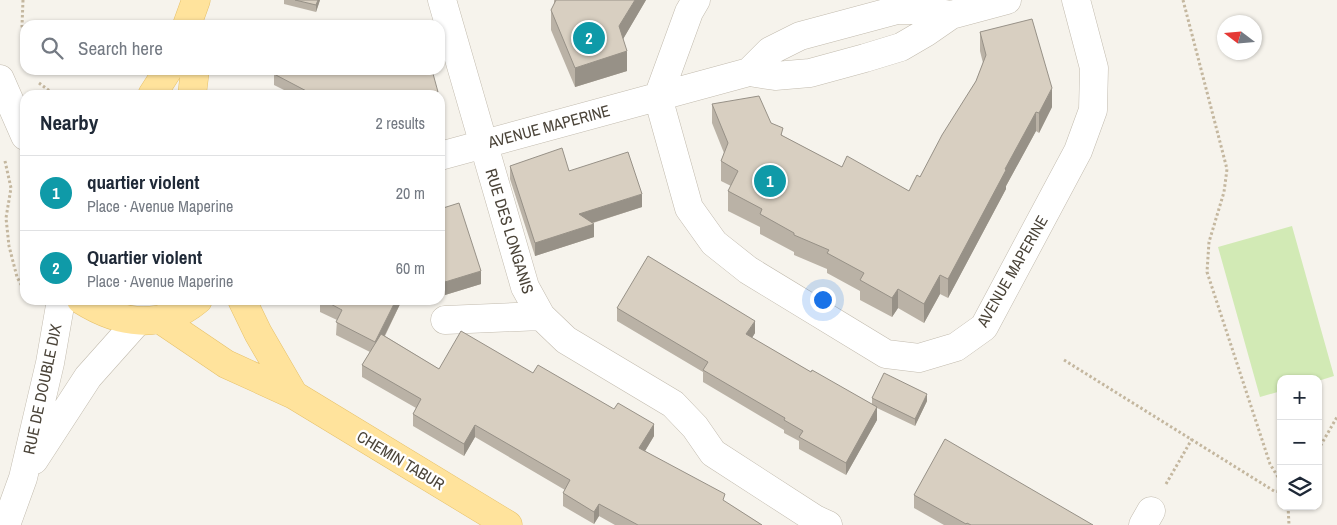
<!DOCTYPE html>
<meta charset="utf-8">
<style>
body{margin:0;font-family:"Archivo Narrow",sans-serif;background:#f6f6f7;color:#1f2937}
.controls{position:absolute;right:15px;bottom:15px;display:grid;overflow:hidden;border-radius:10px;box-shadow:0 1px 4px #0004}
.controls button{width:45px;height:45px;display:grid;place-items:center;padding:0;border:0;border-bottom:1px solid #e0e1e3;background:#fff;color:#1f2937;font:25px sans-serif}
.compass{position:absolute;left:1217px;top:15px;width:45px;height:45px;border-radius:50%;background:#fff;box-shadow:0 1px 4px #0004;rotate:286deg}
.you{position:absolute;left:822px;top:299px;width:18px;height:18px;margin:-12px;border:4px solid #fff;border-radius:50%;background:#1a73e8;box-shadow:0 0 0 8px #1a73e833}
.badge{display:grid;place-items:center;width:32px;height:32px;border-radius:50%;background:#ea580c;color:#fff;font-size:16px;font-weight:700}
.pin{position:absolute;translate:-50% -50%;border:2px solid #fff;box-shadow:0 1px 5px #0006}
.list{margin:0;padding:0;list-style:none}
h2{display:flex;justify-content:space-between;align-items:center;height:65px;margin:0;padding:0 20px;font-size:21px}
h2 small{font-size:16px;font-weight:400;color:#747a83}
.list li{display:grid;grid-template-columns:32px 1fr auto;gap:15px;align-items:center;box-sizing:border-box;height:75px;padding:0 20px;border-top:1px solid #e0e1e3}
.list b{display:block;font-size:19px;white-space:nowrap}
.list p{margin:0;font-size:16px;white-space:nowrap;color:#747a83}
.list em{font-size:16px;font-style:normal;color:#747a83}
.icon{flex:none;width:28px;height:28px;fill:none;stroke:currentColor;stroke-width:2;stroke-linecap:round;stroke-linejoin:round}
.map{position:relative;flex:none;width:1337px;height:525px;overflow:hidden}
.search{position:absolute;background:#fff;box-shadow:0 1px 4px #0004;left:20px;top:20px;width:425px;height:55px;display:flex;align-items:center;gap:12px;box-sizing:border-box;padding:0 18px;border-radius:15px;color:#747a83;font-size:19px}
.panel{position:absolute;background:#fff;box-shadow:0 1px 4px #0004;left:20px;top:90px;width:425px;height:215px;border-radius:15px}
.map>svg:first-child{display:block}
.green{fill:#d2eab5}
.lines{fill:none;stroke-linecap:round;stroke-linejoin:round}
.minor-casing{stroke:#c2bbae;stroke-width:29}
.major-casing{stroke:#e6c16a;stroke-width:29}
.path{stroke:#c4b79f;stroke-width:3;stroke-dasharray:2.5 2.5;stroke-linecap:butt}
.minor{stroke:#fff;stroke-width:28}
.major{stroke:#ffe39c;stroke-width:28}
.wall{fill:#bab2a6}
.shaded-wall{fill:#979187}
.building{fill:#d8cfc1;stroke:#979187}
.labels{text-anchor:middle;stroke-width:4.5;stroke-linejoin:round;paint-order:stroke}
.street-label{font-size:16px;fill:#4b4439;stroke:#fff}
</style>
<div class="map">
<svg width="1337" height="525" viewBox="0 0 1337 525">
<rect width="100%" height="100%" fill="#f6f3ec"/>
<path class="green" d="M1292,226L1334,376L1318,381V379H1281V391L1260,397L1218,247Z"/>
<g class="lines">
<defs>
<path id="minor" d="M442,0L525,287L541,316L566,340L673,404L695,427L713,453L815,519L828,525
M696,0L689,12L658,97L689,208L714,243L748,270L886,354L919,358L956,347L984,327L1078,151L1093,110L1094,68L1076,0
M749,72L770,51L800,36L897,10H920L951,15
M0,79L25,136
M440,156L749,72L775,76L810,73L865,58L901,47L925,33L951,15L1007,0
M445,320L541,316
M34,460L88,377L137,322
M6,525L23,478L50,363L61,300
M1143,525L1151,511"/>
<path id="major" d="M187,25L196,0
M152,95L168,70
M192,95L195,70
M81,300C119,324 161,331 198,300
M242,300L258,333L294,395
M161,320L226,364L294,395L508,525"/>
</defs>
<use href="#minor" class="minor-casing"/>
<use href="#major" class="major-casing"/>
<path class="path" d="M23,0L22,26L25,56
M1183,0L1227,169L1224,192L1209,242L1207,272L1270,464L1281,482
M39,83L55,95
M5,161L11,188L6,218L9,246L17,277L25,292
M1064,360L1274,491L1281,492
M1318,450L1337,417
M1166,484L1192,439
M1288,506L1289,525"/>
<use href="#minor" class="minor"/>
<use href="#major" class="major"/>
</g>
<path class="wall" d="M284,0H320L316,12L284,4Z
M554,0H646L623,39L627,71L575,87L551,30V10L554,5Z
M980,32L1052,107L1039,133L1036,131L1006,186V189L948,298L940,294L924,323L898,308L892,317L860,300V291L827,273V269L794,255V252L760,234V227L728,211V191L731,186L721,181V161L724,153L712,123V104L771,123L783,136L842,167L909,191L920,177L976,81L983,63L980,51Z
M274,74L438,95H294L274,85Z
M510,166L569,171L642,207L593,223L594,237L535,256L510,179Z
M440,209L481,284L445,295L440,276Z
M320,300H402L385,336L439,369L533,373L654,436L645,451L762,525H615L599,516L594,524L563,506V493L565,490L475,437L464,456L413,426V414L416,408L362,377V365L370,352L336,335L337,320L320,312Z
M617,308L755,333L752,338L811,372L872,404V398L927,401L915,426L877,408V420L846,475L799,449V441L784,433V430L703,382V372L617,321Z
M914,495L1093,525H944L914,508Z"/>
<path class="shaded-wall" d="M318,0H320L316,12V5Z
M635,0H646L619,46V26Z
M627,51V71L575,87V68Z
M1052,88V107L1039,133V113Z
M438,92V95H428Z
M1036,112V131L1006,186V189L948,298V279L1005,169Z
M642,194V207L579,227V214Z
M594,224V237L535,256V243Z
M481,271V284L445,295V282Z
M940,275V294L924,323V304Z
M898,289V308L892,317V298Z
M396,300H402L375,355V342Z
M755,321V333L746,347V334Z
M927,394V401L915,426V419Z
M877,407V420L846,475V463Z
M654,424V436L639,461V448Z
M475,425V437L464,456V444Z
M599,504V516L594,524V512Z"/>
<path class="building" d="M295,0H318L316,5Z
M556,0H635L619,26L627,51L575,68L551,10Z
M1032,19L1052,88L1039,113L1036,112L1005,169L1006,170L948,279L940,275L924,304L898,289L892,298L860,280L864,273L827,253L829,250L794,235V233L760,214L762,209L728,191L738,171L721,161L728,143L712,104L759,96L771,123L783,128L781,135L842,167L847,156L909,191L917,175L920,177L942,135L976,81L986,55L980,32Z
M276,70H432L438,92L428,95H314L274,74Z
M562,148L569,171L628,152L642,194L579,214L594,224L535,243L510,166Z
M459,203L481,271L445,282L440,263V209Z
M648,256L755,321L746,334L811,372L812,370L877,407L846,463L799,437L803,431L784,420L785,418L703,370L708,362L617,308Z
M323,300H396L375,342L336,322L342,310Z
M461,331L533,373L538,365L614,409L618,403L654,424L639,448L725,494L723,500L762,525H638L599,504L594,512L563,493L570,480L475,425L464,444L413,414L421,399L362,365L381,334L439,369Z
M884,373L927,394L915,419L872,398Z
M945,439L1093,525H971L967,523L966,524L914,495Z"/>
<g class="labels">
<g class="street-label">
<text transform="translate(549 126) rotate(-15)" y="6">AVENUE MAPERINE</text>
<text transform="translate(510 231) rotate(73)" y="6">RUE DES LONGANIS</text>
<text transform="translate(1012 271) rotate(-60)" y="6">AVENUE MAPERINE</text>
<text transform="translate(42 389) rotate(-78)" y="6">RUE DE DOUBLE DIX</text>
<text transform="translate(401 460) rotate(31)" y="6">CHEMIN TABUR</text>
</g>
</g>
</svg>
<div class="controls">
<button>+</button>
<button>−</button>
<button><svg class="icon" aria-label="layers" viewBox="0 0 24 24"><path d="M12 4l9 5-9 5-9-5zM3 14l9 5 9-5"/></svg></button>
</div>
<svg class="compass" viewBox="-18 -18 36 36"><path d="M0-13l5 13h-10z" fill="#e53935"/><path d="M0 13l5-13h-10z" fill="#747a83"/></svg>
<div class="you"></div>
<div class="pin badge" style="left:770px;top:181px;background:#0f9aa8">1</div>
<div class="pin badge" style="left:589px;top:38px;background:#0f9aa8">2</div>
<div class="search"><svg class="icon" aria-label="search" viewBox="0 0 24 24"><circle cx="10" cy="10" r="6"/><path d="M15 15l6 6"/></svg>Search here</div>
<section class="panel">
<h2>Nearby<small>2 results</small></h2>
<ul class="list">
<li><span class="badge" style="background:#0f9aa8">1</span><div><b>quartier violent</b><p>Place · Avenue Maperine</p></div><em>20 m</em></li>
<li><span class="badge" style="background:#0f9aa8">2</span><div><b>Quartier violent</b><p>Place · Avenue Maperine</p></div><em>60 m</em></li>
</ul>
</section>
</div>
